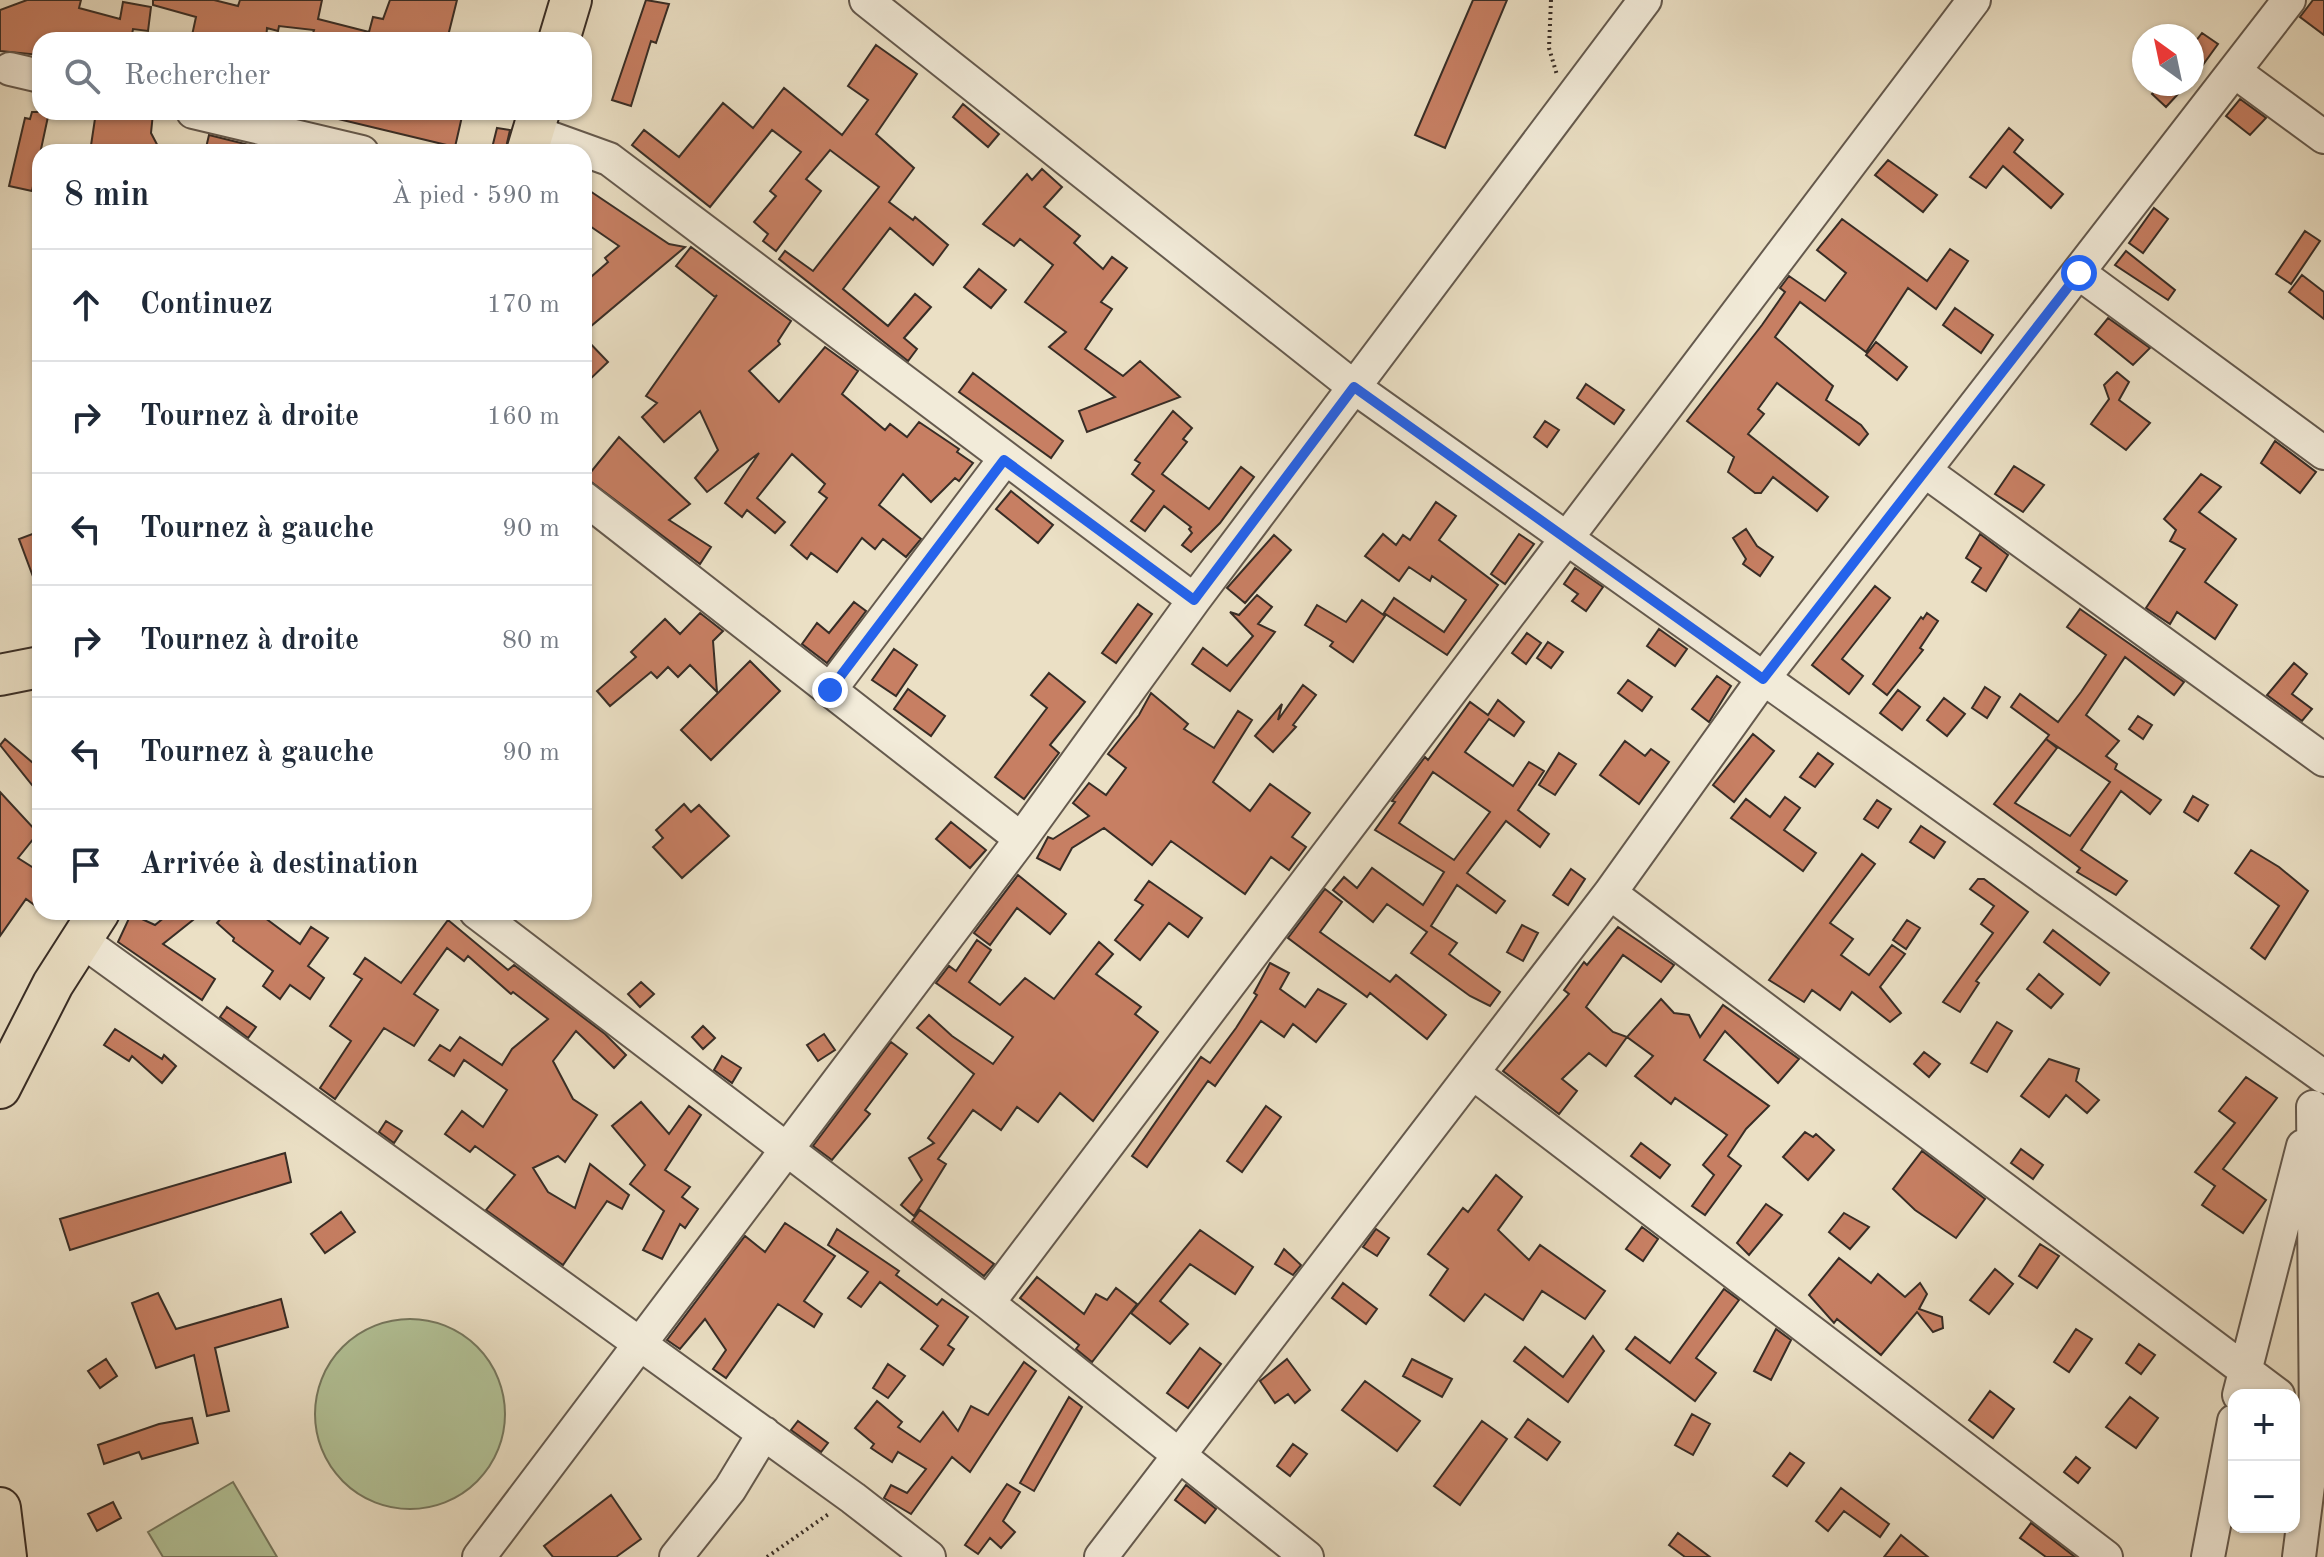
<!DOCTYPE html>
<html lang="fr">
<meta charset="utf-8">
<style>
body{margin:0;font-family:"Old Standard TT",serif;background:#f2f2f3;color:#1f2937}
.controls{position:absolute;right:24px;bottom:24px;display:grid;overflow:hidden;border-radius:16px;box-shadow:0 2px 6px #0004}
.controls button{width:72px;height:72px;display:grid;place-items:center;padding:0;border:0;border-bottom:2px solid #e0e1e3;background:#fff;color:#1f2937;font:40px sans-serif}
.compass{position:absolute;left:2132px;top:24px;width:72px;height:72px;border-radius:50%;background:#fff;box-shadow:0 2px 6px #0004;rotate:327deg}
.stop{position:absolute;width:24px;height:24px;margin:-18px;border:6px solid #2563eb;border-radius:50%;background:#fff}
.stop.end{background:#2563eb;border-color:#fff;box-shadow:0 2px 8px #0008}
.list{margin:0;padding:0;list-style:none}
h2{display:flex;justify-content:space-between;align-items:center;height:104px;margin:0;padding:0 32px;font-size:34px}
h2 small{font-size:26px;font-weight:400;color:#747a83}
.list li{display:grid;grid-template-columns:52px 1fr auto;gap:24px;align-items:center;box-sizing:border-box;height:112px;padding:0 32px;border-top:2px solid #e0e1e3}
.list b{display:block;font-size:30px;white-space:nowrap}
.list em{font-size:26px;font-style:normal;color:#747a83}
.icon{flex:none;width:44px;height:44px;fill:none;stroke:currentColor;stroke-width:2;stroke-linecap:round;stroke-linejoin:round}
.map{position:relative;flex:none;width:2324px;height:1557px;overflow:hidden}
.search{position:absolute;background:#fff;box-shadow:0 2px 6px #0004;left:32px;top:32px;width:560px;height:88px;display:flex;align-items:center;gap:20px;box-sizing:border-box;padding:0 28px;border-radius:24px;color:#747a83;font-size:30px}
.panel{position:absolute;background:#fff;box-shadow:0 2px 6px #0004;left:32px;top:144px;width:560px;height:776px;border-radius:24px}
.map>svg:first-child{display:block}
.grass{fill:#b3c398;stroke:#76785f;stroke-width:2}
.building{fill:#c77f63;stroke:#382d26;stroke-width:2;fill-rule:evenodd}
.lines{fill:none;stroke-linecap:round;stroke-linejoin:round}
.minor-casing{stroke:#655a4e;stroke-width:36}
.major-casing{stroke:#382d26;stroke-width:44}
.path{stroke:#382d26;stroke-width:4;stroke-dasharray:2 4;stroke-linecap:butt}
.minor{stroke:#f2ebd9;stroke-width:32}
.major{stroke:#ebe0c5;stroke-width:40}
.route{stroke:#2563eb;stroke-width:10}
</style>
<div class="map">
<svg width="2324" height="1557" viewBox="0 0 2324 1557">
<rect width="100%" height="100%" fill="#ebe0c5"/>
<filter id="stains"><feTurbulence type="fractalNoise" baseFrequency=".0025" numOctaves="4"/><feColorMatrix values="0 0 0 0 .2 0 0 0 0 .09 0 0 0 0 .02 0 0 0 .5 -.17"/></filter>
<radialGradient id="worn" r=".72"><stop offset=".6" stop-color="#630" stop-opacity="0"/><stop offset="1" stop-color="#630" stop-opacity=".3"/></radialGradient>
<path class="grass" d="M315 1414a95 95 0 1 1 190 0a95 95 0 1 1-190 0Z
M233,1482L277,1557H163L148,1532Z"/>
<path class="building" d="M27,0H81L79,8L120,19L123,2L151,7L148,31L133,29L131,40H72L53,35L52,40H40V55L0,51V10Z
M153,0H214L238,6L240,0H322L318,19L369,32L373,17L383,19L390,0H457L447,40H327L312,36L314,30L279,26L278,31L267,28L266,40H191L196,17L153,5Z
M646,0L669,4L656,43L651,41L631,106L612,100Z
M1473,0H1507L1445,148L1415,135Z
M2313,0H2324V35L2300,17Z
M2202,33L2218,44L2192,80V46Z
M876,45L917,74L876,134L914,168L889,202L913,220L915,217L948,245L933,265L890,228L843,289L888,326L915,294L931,307L904,338L917,349L908,361L779,259L785,251L813,271L879,187L830,150L806,179L821,191L776,251L763,241L768,234L754,222L776,196L770,191L801,152L772,130L710,207L632,145L644,130L679,157L723,103L753,128L784,88L842,135L868,100L848,86Z
M2161,84H2167L2178,94L2166,107L2152,94Z
M2240,99L2266,118L2250,135L2226,116Z
M963,104L999,134L988,147L953,117Z
M32,112H49L32,191L9,186L25,118L30,119Z
M96,112L153,113L151,133L161,152H90Z
M335,112H463L455,147L334,118Z
M497,128L510,130L505,152H491Z
M2009,128L2023,140L2014,152L2063,194L2051,208L2003,166L1986,188L1970,177Z
M209,135L269,150V152H205Z
M1888,160L1937,195L1923,212L1875,175Z
M1042,169L1062,187L1044,207L1080,236L1074,243L1103,269L1112,257L1127,268L1101,302L1112,309L1085,349L1123,376L1140,361L1180,397L1087,432L1079,411L1115,397L1049,347L1066,332L1025,302L1053,265L1020,239L1014,246L983,224L1027,174L1032,180Z
M584,187L669,244L685,247L584,332V283L608,262L605,258L619,246L584,222Z
M2154,208L2168,219L2143,253L2129,243Z
M1842,219L1927,281L1950,249L1968,261L1936,309L1908,288L1866,352L1800,302L1775,337L1833,386L1826,400L1861,425L1868,434L1859,445L1777,383L1758,409L1764,414L1748,434L1828,497L1817,511L1773,477L1761,493H1755L1728,472L1734,457L1687,421L1762,325L1785,292L1780,288L1789,276L1825,301L1846,273L1817,250Z
M2305,231L2320,241L2291,284L2276,274Z
M691,247L791,321L778,341L780,344L749,371L779,402L825,347L858,371L842,394L885,430L890,424L907,437L919,422L959,449L957,452L973,463L959,481L955,478L931,502L903,474L879,505L921,539L906,557L883,539L875,549L862,538L837,572L811,553L807,559L791,545L827,498L819,492L825,484L792,454L757,498L785,522L775,533L747,510L742,517L725,503L759,453L707,492L695,478L718,450L700,411L664,442L642,417L657,403L646,396L717,295L715,297L676,266Z
M2126,251L2175,290L2168,300L2115,265Z
M979,269L1006,290L991,308L964,287Z
M2302,275L2324,292V319L2289,292Z
M1955,308L1993,335L1981,353L1943,325Z
M2108,318L2150,348L2133,365L2095,334Z
M584,337L608,362L584,385Z
M1876,342L1907,367L1897,380L1866,355Z
M2117,372L2129,382L2119,400L2150,423L2126,450L2091,424L2109,399L2104,385Z
M973,373L1063,441L1051,458L959,392Z
M1586,384L1624,410L1614,424L1577,398Z
M1173,411L1192,428L1183,439L1187,442L1162,474L1209,509L1241,467L1254,477L1220,523L1191,552L1182,545L1192,533L1189,529L1191,527L1164,506L1145,531L1131,521L1154,491L1132,474L1140,463L1135,460Z
M1545,421L1559,430L1547,447L1534,437Z
M619,437L690,504L669,520L711,547L700,564L586,478Z
M2275,441L2316,472L2300,493L2261,463Z
M2014,466L2044,485L2023,512L1995,494Z
M2201,474L2221,487L2199,512L2236,539L2205,582L2237,605L2215,639L2177,612L2170,624L2146,608L2185,549L2170,541L2176,530L2164,519Z
M1011,491L1053,525L1038,543L996,509Z
M1436,502L1456,516L1439,540L1498,585L1447,655L1384,613L1394,598L1444,632L1466,600L1432,576L1430,581L1409,567L1399,581L1365,556L1383,534L1396,545L1403,535L1410,540Z
M1746,529L1757,546L1773,557L1760,576L1743,564L1746,559L1733,538Z
M35,533L40,547L38,590L19,539Z
M1519,534L1534,544L1505,584L1491,574Z
M1980,534L2008,555L1986,591L1972,582L1981,568L1966,558Z
M1274,535L1291,550L1245,603L1227,588Z
M1575,568L1603,587L1586,611L1572,601L1578,594L1564,584Z
M1875,586L1890,598L1842,659L1863,676L1849,694L1812,665Z
M1257,595L1272,607L1258,624L1275,632L1230,691L1192,664L1203,648L1227,666L1253,636L1230,612L1239,615Z
M1362,600L1385,616L1353,662L1330,646L1333,642L1305,625L1317,605L1346,622Z
M854,602L866,611L827,663L802,644L817,623L829,633Z
M1138,604L1152,614L1116,663L1102,653Z
M2080,609L2184,682L2174,695L2125,657L2086,715L2119,741L2106,756L2117,764L2115,769L2161,800L2150,814L2121,791L2081,850L2127,881L2116,895L2077,872L2080,868L1994,804L2046,739L2057,748L2015,803L2070,836L2110,782L2046,739L2049,735L2011,707L2020,694L2058,722L2081,692L2106,655L2067,627Z
M700,613L723,631L713,641L717,692L690,665L678,677L668,667L657,678L651,672L610,706L597,691L636,657L631,652L665,619L680,634Z
M1927,613L1938,621L1920,648L1923,650L1887,695L1873,684L1921,617L1923,619Z
M1659,629L1687,649L1675,666L1647,646Z
M1527,633L1541,643L1526,664L1512,653Z
M1548,642L1563,652L1551,668L1537,658Z
M894,649L917,665L896,696L872,680Z
M750,661L780,691L711,760L681,730Z
M2294,663L2307,674L2292,694L2312,709L2302,721L2267,695Z
M1049,673L1085,702L1050,745L1059,753L1024,799L995,777L1047,708L1031,695Z
M1717,676L1731,686L1709,722L1692,709Z
M1628,680L1652,697L1642,711L1618,693Z
M1303,685L1316,695L1293,725L1296,727L1273,752L1255,736L1282,704L1278,720Z
M1985,687L2000,697L1987,718L1972,708Z
M908,689L945,716L931,736L894,709Z
M1898,690L1920,707L1902,730L1880,713Z
M1151,693L1188,724L1184,729L1214,748L1238,711L1252,720L1213,782L1250,811L1270,784L1310,813L1292,837L1306,847L1289,870L1271,857L1245,894L1171,841L1152,865L1104,828L1072,848L1060,870L1037,858L1048,837L1053,839L1089,816L1073,803L1089,783L1106,795L1126,768L1108,754L1139,715Z
M1944,698L1965,714L1947,736L1927,720Z
M1498,700L1524,722L1514,736L1489,719L1465,752L1513,786L1529,762L1544,771L1518,810L1549,834L1540,847L1506,821L1467,873L1505,901L1496,913L1457,885L1431,926L1457,943L1449,954L1500,992L1490,1006L1470,996L1411,953L1427,932L1387,904L1373,922L1333,890L1344,877L1357,888L1372,868L1423,905L1444,872L1375,830L1395,802L1392,801L1425,757L1428,760L1470,702L1488,715ZM1433,772L1490,812L1454,860L1399,823Z
M2138,716L2152,725L2143,739L2129,729Z
M1753,734L1774,751L1734,802L1713,785Z
M5,739L40,769V795L0,745Z
M1625,741L1645,756L1651,749L1669,762L1639,804L1600,775Z
M1559,753L1576,764L1555,795L1539,785Z
M1818,753L1833,764L1815,787L1800,777Z
M0,792L38,833L18,858L40,872V909L26,899L0,936Z
M2193,796L2208,805L2198,821L2184,812Z
M1785,797L1800,808L1784,830L1816,853L1803,871L1731,818L1746,799L1770,817Z
M1877,800L1891,809L1878,828L1864,819Z
M684,804L691,812L699,805L729,836L682,878L653,847L663,838L656,830Z
M951,822L986,850L970,868L936,839Z
M1921,826L1945,842L1934,858L1910,842Z
M2251,850L2279,867L2308,891L2265,959L2251,948L2279,906L2235,873Z
M1862,854L1875,864L1830,923L1853,939L1841,955L1869,975L1892,945L1905,954L1880,987L1901,1013L1890,1022L1852,992L1840,1010L1812,990L1804,1002L1769,980Z
M1571,869L1585,879L1568,905L1553,895Z
M1018,875L1066,914L1050,934L1017,908L990,945L974,933Z
M1978,879H1984L2028,912L1976,981L1979,983L1960,1012L1943,1002L1993,933L1981,924L1994,906L1970,889Z
M1149,881L1202,918L1188,937L1169,923L1140,960L1115,940L1143,905L1135,900Z
M1325,889L1342,902L1320,932L1390,982L1396,975L1446,1015L1427,1039L1370,993L1367,997L1288,938Z
M171,912H203L163,944L215,979L202,1000L118,942L131,914L155,925Z
M226,912H257L300,944L311,927L328,938L308,966L324,978L310,999L290,985L280,999L263,986L273,971L233,941L234,938L217,923Z
M448,920L508,970L514,965L605,1034L626,1055L614,1068L576,1031L553,1061L573,1099L597,1115L565,1162L558,1156L533,1168L548,1192L575,1208L590,1164L629,1195L622,1209L607,1201L563,1265L486,1210L515,1175L475,1146L470,1152L445,1134L462,1111L483,1127L507,1090L464,1060L454,1076L429,1060L440,1045L450,1051L460,1037L502,1065L512,1049L548,1019L513,992L511,994L468,956L464,961L447,948L414,994L438,1010L414,1046L384,1028L335,1099L320,1088L351,1041L330,1026L362,979L354,974L365,958L401,983Z
M1907,920L1920,928L1906,949L1893,940Z
M1522,925L1538,933L1523,961L1507,952Z
M1618,927L1674,965L1661,982L1623,955L1586,1007L1613,1032L1627,1037L1606,1066L1589,1053L1562,1079L1577,1091L1559,1114L1503,1071L1569,994L1564,990L1584,962L1587,965Z
M2053,930L2109,973L2100,985L2044,942Z
M977,940L991,950L969,982L1000,1005L1025,978L1054,999L1099,942L1113,954L1096,974L1141,1007L1135,1014L1158,1032L1093,1121L1060,1093L1038,1122L1017,1107L1001,1130L973,1110L938,1159L946,1164L914,1216L901,1205L922,1180L909,1158L934,1143L928,1138L974,1074L917,1028L929,1015L952,1036L993,1064L1013,1037L936,983L949,966L956,971Z
M1270,963L1289,973L1280,989L1305,1007L1318,989L1346,1004L1316,1042L1293,1024L1284,1037L1261,1021L1215,1086L1208,1081L1147,1167L1132,1156L1201,1057L1210,1063L1236,1028L1257,995L1254,993Z
M2039,974L2063,994L2051,1008L2027,989Z
M641,982L654,994L640,1007L628,994Z
M1661,999L1674,1013L1689,1015L1700,1037L1723,1005L1799,1059L1778,1083L1725,1031L1704,1060L1769,1106L1746,1129L1728,1156L1741,1166L1705,1215L1692,1206L1714,1175L1703,1165L1727,1135L1675,1098L1671,1104L1635,1076L1653,1056L1627,1037Z
M227,1007L256,1027L248,1038L220,1017Z
M1997,1022L2012,1031L1987,1072L1971,1063Z
M703,1026L715,1038L703,1049L692,1037Z
M115,1029L162,1059L164,1055L176,1066L162,1083L132,1056L129,1061L104,1045Z
M824,1034L835,1050L818,1061L807,1045Z
M891,1042L907,1054L865,1110L870,1114L832,1160L813,1146Z
M1924,1052L1940,1064L1929,1077L1914,1064Z
M722,1056L741,1068L732,1083L714,1070Z
M2049,1059L2079,1069L2076,1081L2099,1100L2087,1113L2066,1095L2049,1117L2021,1096Z
M2246,1077L2277,1098L2223,1169L2266,1200L2243,1233L2202,1205L2215,1186L2195,1172L2235,1123L2219,1111Z
M641,1102L669,1134L689,1106L701,1115L665,1170L690,1187L682,1197L698,1209L685,1228L680,1224L662,1259L643,1250L664,1211L630,1184L645,1165L612,1126Z
M1266,1106L1281,1117L1242,1172L1227,1161Z
M386,1121L402,1131L394,1143L379,1132Z
M1805,1132L1813,1137L1816,1134L1834,1150L1808,1180L1783,1157Z
M1641,1143L1670,1165L1660,1178L1631,1156Z
M2021,1149L2043,1165L2033,1179L2011,1163Z
M1922,1151L1985,1199L1956,1238L1915,1210L1893,1189Z
M285,1153L291,1182L70,1250L60,1219Z
M1496,1175L1522,1197L1498,1230L1529,1260L1540,1245L1605,1291L1585,1319L1542,1291L1523,1320L1485,1294L1464,1321L1430,1295L1448,1269L1428,1254L1463,1208L1468,1212Z
M1766,1204L1782,1215L1749,1255L1737,1243Z
M920,1210L994,1264L984,1276L912,1221Z
M341,1212L355,1232L325,1253L311,1234Z
M1844,1213L1869,1227L1850,1249L1829,1232Z
M785,1223L835,1256L804,1301L822,1314L814,1327L778,1304L726,1378L713,1369L726,1350L705,1319L680,1349L667,1340L745,1236L765,1252Z
M1642,1227L1658,1239L1643,1261L1626,1249Z
M837,1229L899,1271L896,1275L937,1305L942,1299L968,1317L948,1345L954,1349L943,1365L921,1349L938,1326L880,1282L861,1307L848,1298L868,1272L828,1245Z
M1376,1229L1389,1238L1377,1256L1363,1247Z
M1200,1230L1253,1267L1235,1294L1190,1264L1160,1301L1188,1324L1170,1344L1131,1313Z
M2040,1244L2059,1256L2037,1288L2019,1276Z
M1284,1249L1301,1265L1293,1275L1275,1264Z
M1839,1258L1871,1283L1878,1274L1905,1297L1920,1283L1927,1294L1919,1309L1942,1317L1943,1328L1933,1332L1917,1312L1881,1355L1837,1319L1834,1323L1809,1295Z
M1995,1269L2013,1284L1989,1314L1970,1300Z
M1037,1277L1084,1314L1096,1294L1107,1300L1116,1288L1137,1304L1092,1362L1076,1349L1079,1345L1020,1298Z
M1343,1283L1377,1309L1366,1324L1332,1298Z
M1724,1289L1739,1300L1696,1358L1716,1373L1695,1401L1626,1349L1635,1337L1670,1363Z
M158,1293L176,1329L281,1299L288,1327L215,1348L229,1411L207,1416L194,1355L156,1368L132,1303Z
M1776,1329L1791,1340L1771,1380L1754,1371Z
M2076,1329L2092,1339L2069,1372L2054,1362Z
M1593,1336L1604,1351L1568,1402L1514,1361L1525,1347L1563,1377Z
M2139,1344L2155,1355L2141,1374L2126,1363Z
M1200,1348L1221,1364L1188,1408L1167,1393Z
M106,1359L117,1376L100,1388L88,1371Z
M1287,1359L1310,1390L1295,1403L1288,1394L1275,1403L1260,1381Z
M1412,1359L1452,1379L1442,1397L1403,1376Z
M1024,1362L1036,1371L970,1472L952,1457L911,1514L884,1498L891,1485L907,1493L926,1469L898,1452L892,1462L871,1448L874,1444L855,1428L877,1401L902,1422L898,1427L920,1442L943,1412L958,1431L971,1406L988,1415Z
M888,1364L905,1376L888,1398L873,1388Z
M1365,1381L1420,1421L1397,1451L1342,1410Z
M1990,1391L2014,1409L1993,1438L1969,1420Z
M1069,1397L1082,1407L1034,1491L1020,1483Z
M2130,1397L2158,1418L2136,1448L2106,1427Z
M1692,1414L1710,1424L1693,1455L1675,1445Z
M192,1418L198,1443L142,1459L139,1452L104,1464L98,1445L159,1424Z
M1528,1419L1560,1442L1547,1460L1515,1437Z
M798,1421L828,1443L821,1452L791,1430Z
M1482,1421L1507,1439L1460,1505L1434,1486Z
M1293,1444L1307,1454L1290,1476L1277,1466Z
M1790,1453L1804,1463L1787,1486L1773,1476Z
M2076,1457L2090,1468L2078,1483L2064,1472Z
M1007,1484L1020,1492L1003,1521L1015,1532L1001,1548L990,1538L978,1554L965,1545Z
M1186,1485L1216,1509L1205,1523L1175,1500Z
M1841,1488L1889,1524L1880,1537L1844,1511L1828,1531L1816,1521Z
M611,1495L641,1539L616,1557H553L544,1546Z
M113,1502L121,1518L97,1531L88,1514Z
M2031,1523L2075,1557H2046L2020,1538Z
M1678,1533L1710,1557H1685L1669,1545Z
M1901,1535L1928,1557H1884Z"/>
<g class="lines">
<defs>
<path id="minor" d="M866,0L1354,387L2324,1077
M10,69L40,76
M2234,71L2324,137
M193,112L362,152
M534,132L609,159L1194,600
M2079,273L2324,453
M1925,471L2324,760
M584,498L1021,839
M830,690L1004,460
M1610,893L2278,1395
M476,912L988,1303L1307,1557
M81,940L853,1498L929,1557
M1473,1073L2106,1557
M988,1303L1974,0
M2239,1395L2303,1146
M479,1557L1021,839L1194,600L1645,0
M676,1557L730,1489L764,1433
M1101,1557L1610,893L1763,679L2289,0
M2208,1557L2234,1421
M2299,1557L2316,1423L2313,1107"/>
<path id="major" d="M559,40L571,0
M527,152L539,112
M0,675L40,667
M0,1088L53,984L99,912
M0,1508L6,1557"/>
</defs>
<use href="#minor" class="minor-casing"/>
<use href="#major" class="major-casing"/>
<path class="path" d="M1551,0L1549,48L1557,75
M767,1557L830,1513"/>
<use href="#minor" class="minor"/>
<use href="#major" class="major"/>
</g>
<g class="lines">
<path class="route" d="M830,690L1004,460L1194,600L1354,387L1763,679L2079,273"/>
</g>
<rect width="100%" height="100%" filter="url(#stains)"/>
<rect width="100%" height="100%" fill="url(#worn)"/>
</svg>
<div class="controls">
<button>+</button>
<button>−</button>
</div>
<svg class="compass" viewBox="-18 -18 36 36"><path d="M0-13l5 13h-10z" fill="#e53935"/><path d="M0 13l5-13h-10z" fill="#747a83"/></svg>
<div class="stop" style="left:2079px;top:273px"></div>
<div class="stop end" style="left:830px;top:690px"></div>
<div class="search"><svg class="icon" aria-label="search" viewBox="0 0 24 24"><circle cx="10" cy="10" r="6"/><path d="M15 15l6 6"/></svg>Rechercher</div>
<section class="panel">
<h2>8 min<small>À pied · 590 m</small></h2>
<ul class="list">
<li><svg class="icon" aria-label="ahead" viewBox="0 0 24 24"><path d="M12 20V5M6 11l6-6 6 6"/></svg><div><b>Continuez</b></div><em>170 m</em></li>
<li><svg class="icon" aria-label="right" viewBox="0 0 24 24"><path d="M7 20v-9h11M14 6l5 5-5 5"/></svg><div><b>Tournez à droite</b></div><em>160 m</em></li>
<li><svg class="icon" aria-label="left" viewBox="0 0 24 24"><path d="M17 20v-9H6M10 6l-5 5 5 5"/></svg><div><b>Tournez à gauche</b></div><em>90 m</em></li>
<li><svg class="icon" aria-label="right" viewBox="0 0 24 24"><path d="M7 20v-9h11M14 6l5 5-5 5"/></svg><div><b>Tournez à droite</b></div><em>80 m</em></li>
<li><svg class="icon" aria-label="left" viewBox="0 0 24 24"><path d="M17 20v-9H6M10 6l-5 5 5 5"/></svg><div><b>Tournez à gauche</b></div><em>90 m</em></li>
<li><svg class="icon" aria-label="arrive" viewBox="0 0 24 24"><path d="M6 21V4h12l-3 4 3 4H6"/></svg><div><b>Arrivée à destination</b></div></li>
</ul>
</section>
</div>
